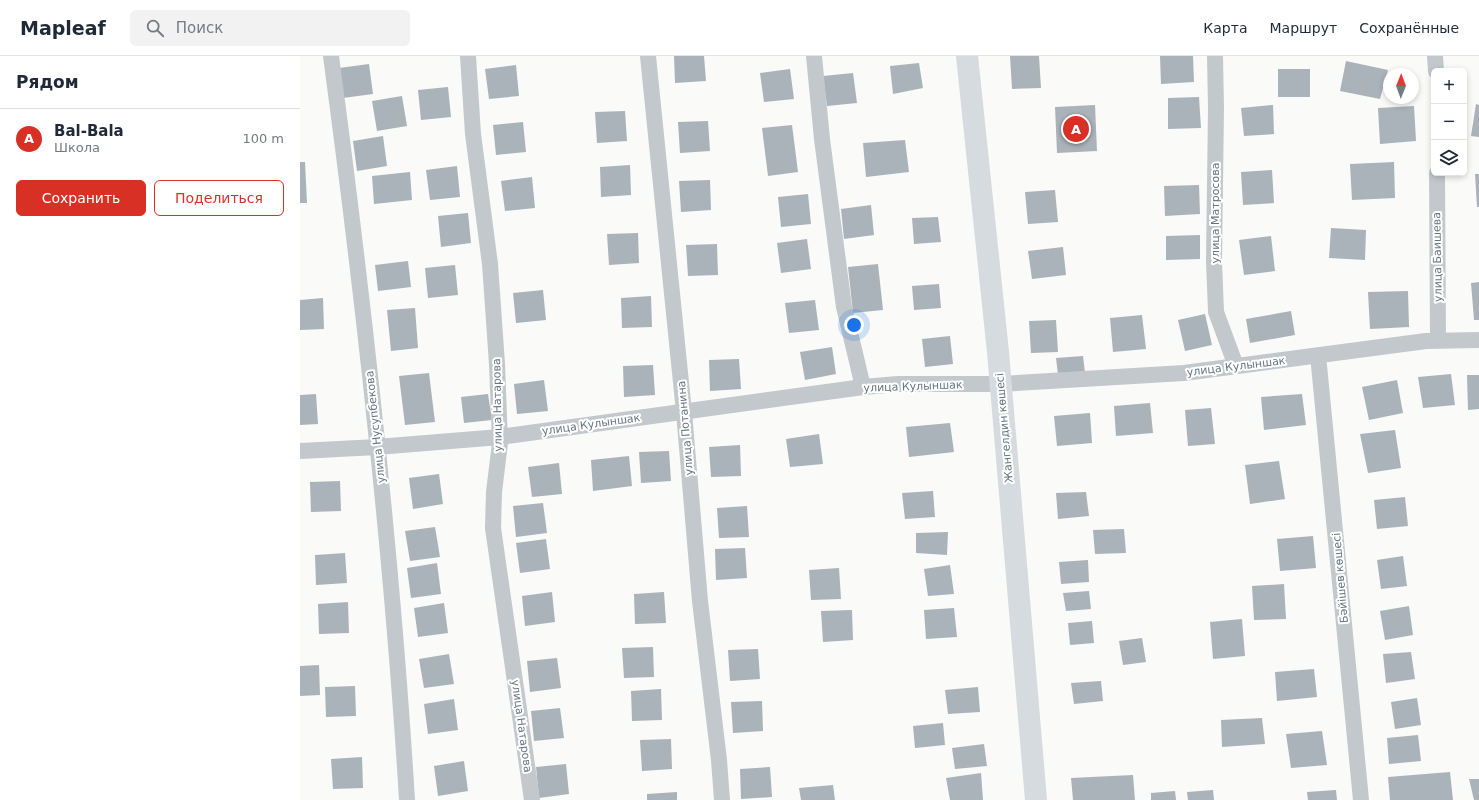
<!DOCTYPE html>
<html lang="ru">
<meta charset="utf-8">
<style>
body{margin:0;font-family:"DejaVu Sans",sans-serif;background:#f2f2f3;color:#1f2937}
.controls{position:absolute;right:12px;top:12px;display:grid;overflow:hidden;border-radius:6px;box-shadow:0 2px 6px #0003}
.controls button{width:36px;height:36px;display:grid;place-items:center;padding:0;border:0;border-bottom:1px solid #e0e1e3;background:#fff;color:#1f2937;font:20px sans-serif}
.compass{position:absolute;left:1083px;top:12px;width:36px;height:36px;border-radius:50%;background:#fff;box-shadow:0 2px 6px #0003;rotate:1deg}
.you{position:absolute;left:554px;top:269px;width:14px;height:14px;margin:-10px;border:3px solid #fff;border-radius:50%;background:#1a73e8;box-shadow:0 0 0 6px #1a73e833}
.badge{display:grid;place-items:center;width:26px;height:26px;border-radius:50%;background:#d93025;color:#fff;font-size:13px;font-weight:700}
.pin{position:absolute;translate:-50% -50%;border:2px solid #fff;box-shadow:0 1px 4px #0006}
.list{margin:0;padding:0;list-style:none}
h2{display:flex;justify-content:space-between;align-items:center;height:52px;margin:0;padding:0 16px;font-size:17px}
h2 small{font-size:13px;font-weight:400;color:#747a83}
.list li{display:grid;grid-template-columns:26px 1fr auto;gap:12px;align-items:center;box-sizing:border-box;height:60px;padding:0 16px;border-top:1px solid #e0e1e3}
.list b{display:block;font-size:15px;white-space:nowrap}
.list p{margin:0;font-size:13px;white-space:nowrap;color:#747a83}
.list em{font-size:13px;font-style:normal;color:#747a83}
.actions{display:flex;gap:8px;padding:12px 16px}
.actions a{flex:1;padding:9px 0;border:1px solid #d93025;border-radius:6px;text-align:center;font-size:14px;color:#d93025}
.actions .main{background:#d93025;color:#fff}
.icon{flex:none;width:22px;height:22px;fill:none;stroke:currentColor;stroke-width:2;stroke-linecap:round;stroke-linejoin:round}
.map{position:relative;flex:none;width:1179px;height:744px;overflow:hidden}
header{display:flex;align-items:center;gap:24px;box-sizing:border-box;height:56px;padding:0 20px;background:#fff;border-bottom:1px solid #e0e1e3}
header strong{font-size:19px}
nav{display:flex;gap:22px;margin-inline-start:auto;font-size:14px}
.search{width:280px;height:36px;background:#f2f2f3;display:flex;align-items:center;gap:10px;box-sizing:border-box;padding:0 14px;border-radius:6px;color:#747a83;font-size:15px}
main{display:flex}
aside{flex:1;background:#fff}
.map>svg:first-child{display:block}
.building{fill:#aab3b9}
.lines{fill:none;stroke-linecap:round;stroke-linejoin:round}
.street{stroke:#c3c8cc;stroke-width:16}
.secondary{stroke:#d6dbdf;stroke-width:22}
.labels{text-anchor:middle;stroke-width:4;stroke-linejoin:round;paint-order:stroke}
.street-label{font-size:11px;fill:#657683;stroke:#fff}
</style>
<header>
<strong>Mapleaf</strong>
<div class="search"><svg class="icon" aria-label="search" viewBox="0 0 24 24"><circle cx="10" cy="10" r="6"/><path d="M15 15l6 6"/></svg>Поиск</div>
<nav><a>Карта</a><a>Маршрут</a><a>Сохранённые</a></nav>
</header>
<main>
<aside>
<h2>Рядом<small></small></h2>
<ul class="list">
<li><span class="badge">A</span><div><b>Bal-Bala</b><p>Школа</p></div><em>100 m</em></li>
</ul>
<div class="actions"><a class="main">Сохранить</a><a>Поделиться</a></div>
</aside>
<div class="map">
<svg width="1179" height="744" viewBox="0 0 1179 744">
<rect width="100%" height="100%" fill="#fafaf8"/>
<path class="building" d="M374,0H404L406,25L375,27Z
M710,0H739L741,32L712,33Z
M860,0H893L894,26L861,28Z
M1046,5L1088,14L1080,43L1040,35Z
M619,7L623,32L593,38L590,10Z
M69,8L73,38L43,42L39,12Z
M216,9L219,40L189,43L185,13Z
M490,13L494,43L464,46L460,17Z
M978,13H1010V41H978Z
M553,17L557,47L527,50L523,20Z
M148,31L151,61L121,64L118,34Z
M102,40L107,70L77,75L72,45Z
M899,41L901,72L868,73V42Z
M1176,48L1179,49V81L1171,80Z
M795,49L797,95L757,97L755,51Z
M973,49L974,78L944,80L941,52Z
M1114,50L1116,85L1080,88L1078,52Z
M325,55L327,85L297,87L295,56Z
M408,65L410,95L380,97L378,66Z
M223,66L226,96L196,99L193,69Z
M492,69L498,116L468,120L462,72Z
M83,80L87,110L57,115L53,85Z
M605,84L609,116L566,121L563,87Z
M0,106H5L7,147H0Z
M1094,106L1095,142L1052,144L1050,108Z
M330,109L331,139L301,141L300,111Z
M157,110L160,141L130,144L126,114Z
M972,114L974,147L943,149L941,116Z
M110,116L112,144L74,148L72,120Z
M1175,118H1179V151H1177Z
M232,121L235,152L205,155L201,125Z
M410,124L411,154L381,156L379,125Z
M899,129L900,158L865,160L864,130Z
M755,134L758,166L728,168L725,136Z
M508,138L511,168L481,171L478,141Z
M571,149L574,179L544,183L541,153Z
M168,157L171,187L141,191L138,160Z
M638,161L641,186L614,188L612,162Z
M1031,172L1066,174L1065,204L1029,202Z
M338,177L339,207L309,209L307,178Z
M900,179V203L866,204V180Z
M971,180L975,215L944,219L939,184Z
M507,183L511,213L481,217L477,187Z
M417,188L418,219L388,220L386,189Z
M763,191L766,219L732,223L728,195Z
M108,205L111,231L78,235L75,209Z
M578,208L583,254L553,257L548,211Z
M155,209L158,239L128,242L125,212Z
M1179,226V264H1174L1171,227Z
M639,228L641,252L614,254L612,230Z
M243,234L246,264L216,267L213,237Z
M1108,235L1109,271L1070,273L1068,236Z
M351,240L352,271L322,272L321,242Z
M23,242L24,273L0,274V244Z
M515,244L519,274L489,277L485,247Z
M115,252L118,292L91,295L87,254Z
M991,255L995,279L950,287L946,263Z
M905,258L912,289L885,295L878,264Z
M842,259L846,293L813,296L810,262Z
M756,264L758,296L731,297L729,265Z
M650,280L653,308L625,311L622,283Z
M532,291L536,318L505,324L500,296Z
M783,300L785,317L758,319L756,302Z
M439,303L441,333L410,335L409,304Z
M353,309L355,339L324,341L323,310Z
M129,317L135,366L105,369L99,320Z
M1151,318L1155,349L1123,352L1118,321Z
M1167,319H1179V353L1168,354Z
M244,324L248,355L217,358L214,328Z
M1097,324L1103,357L1069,364L1062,331Z
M16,338L18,368L0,369V339Z
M188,338L192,364L164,367L161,341Z
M1002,338L1006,369L964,374L961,341Z
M850,347L853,377L816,380L814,350Z
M911,352L915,388L888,390L885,354Z
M790,357L792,387L757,390L754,360Z
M650,367L654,396L609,401L606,371Z
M1095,374L1101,412L1068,417L1060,378Z
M519,378L523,408L490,411L486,383Z
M440,389L441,420L411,421L409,391Z
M369,395L371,425L341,427L339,396Z
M329,400L332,430L293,435L291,404Z
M979,405L985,443L950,448L945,409Z
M259,407L262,438L232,441L228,411Z
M139,418L143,448L113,453L109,422Z
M40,425L41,455L11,456L10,426Z
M633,435L635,461L605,463L602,437Z
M786,436L789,460L758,463L756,437Z
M1105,441L1108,470L1077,473L1074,444Z
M243,447L247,477L216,481L213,450Z
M447,450L449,481L419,482L417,452Z
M135,471L140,501L110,505L105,475Z
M824,473L826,497L795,498L793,474Z
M648,476L647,499L616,497V477Z
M1013,480L1016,512L980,515L977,483Z
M246,483L250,513L220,517L216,487Z
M445,492L447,522L416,524L415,493Z
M45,497L47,527L16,529L15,499Z
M1103,500L1107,530L1081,533L1077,504Z
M788,504L789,526L761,528L759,506Z
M137,507L141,538L111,542L107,512Z
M650,509L654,538L628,540L624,513Z
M539,512L541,543L511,544L509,514Z
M984,528L986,563L954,564L952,530Z
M789,535L791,553L766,555L763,537Z
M252,536L255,566L225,570L222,540Z
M364,536L366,567L335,568L334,538Z
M48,546L49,577L19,578L18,548Z
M144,547L148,577L118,581L114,552Z
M1109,550L1113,579L1085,584L1080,555Z
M654,552L657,581L626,583L624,554Z
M552,554L553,584L523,586L521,555Z
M942,563L945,600L913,603L910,566Z
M792,565L794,587L770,589L768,567Z
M842,582L846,606L823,609L819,585Z
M353,591L354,621L324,622L322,592Z
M458,593L460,623L430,625L428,594Z
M1111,596L1115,623L1086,627L1083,598Z
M149,598L154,628L124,632L119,603Z
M257,602L261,632L230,636L227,605Z
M19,609L20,639L0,640V610Z
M1014,613L1017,641L977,645L975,616Z
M801,625L803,645L774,648L771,627Z
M55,630L56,660L26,661L25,631Z
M678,631L680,656L648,658L645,634Z
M361,633L362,664L332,665L331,635Z
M1117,642L1121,669L1095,673L1091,646Z
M154,643L158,674L128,678L124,648Z
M462,645L463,675L433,677L431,646Z
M260,652L264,682L234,685L231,655Z
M962,662L965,688L922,691L921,664Z
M643,667L645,689L615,692L613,670Z
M1022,675L1027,709L991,712L986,678Z
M1118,679L1121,705L1089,708L1087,682Z
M371,683L372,713L342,715L340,684Z
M684,688L687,710L655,713L652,692Z
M62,701L63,732L33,733L31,703Z
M164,705L168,735L138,740L134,710Z
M266,708L269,738L239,742L236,711Z
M470,711L472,741L441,743L440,713Z
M1150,716L1153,744H1090L1088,721Z
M681,717L683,744H650L646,722Z
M833,719L835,744H773L771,722Z
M1169,723H1179V744H1174Z
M533,729L535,744H501L499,732Z
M913,734L914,744H888L887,736Z
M1036,734L1037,744H1008L1007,736Z
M875,735L876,744H851V737Z
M377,736V744H347V738Z"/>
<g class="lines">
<path class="street" d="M31,0C64,247 92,495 107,744
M168,0L173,78L190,208L197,308L200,387L194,436L193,472L232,744
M348,0L384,356L400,545L419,704L422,744
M514,0L522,83L544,251L563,331
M915,0L916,52L914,205L916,256L936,310
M1135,0L1136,15
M1137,117L1138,285
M1018,299L1061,744
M0,395L77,391L200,381L563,331L598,328H700L884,317L1126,285L1179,284"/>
<path class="secondary" d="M667,0L698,296L736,744"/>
</g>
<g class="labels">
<g class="street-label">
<text transform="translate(915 157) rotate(-90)" y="4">улица Матросова</text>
<text transform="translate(1137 201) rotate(-91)" y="4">улица Баишева</text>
<text transform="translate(936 310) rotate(-7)" y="4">улица Кулыншак</text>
<text transform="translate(613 330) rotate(-2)" y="4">улица Кулыншак</text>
<text transform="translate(197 349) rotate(-91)" y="4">улица Натарова</text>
<text transform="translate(291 368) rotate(-8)" y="4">улица Кулыншак</text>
<text transform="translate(75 371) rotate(-96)" y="4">улица Нусупбекова</text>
<text transform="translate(385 372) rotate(-95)" y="4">улица Потанина</text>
<text transform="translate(704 372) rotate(-95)" y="4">Жангелдин көшесі</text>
<text transform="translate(1040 522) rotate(-95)" y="4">Бәйішев көшесі</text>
<text transform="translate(222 670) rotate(82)" y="4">улица Натарова</text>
</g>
</g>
</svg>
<div class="controls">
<button>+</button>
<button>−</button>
<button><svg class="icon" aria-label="layers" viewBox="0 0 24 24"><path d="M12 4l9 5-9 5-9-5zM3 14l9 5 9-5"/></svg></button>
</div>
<svg class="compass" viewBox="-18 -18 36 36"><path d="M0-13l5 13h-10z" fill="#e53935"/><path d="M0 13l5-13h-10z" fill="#747a83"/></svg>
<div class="you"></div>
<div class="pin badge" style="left:776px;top:73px">A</div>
</div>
</main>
